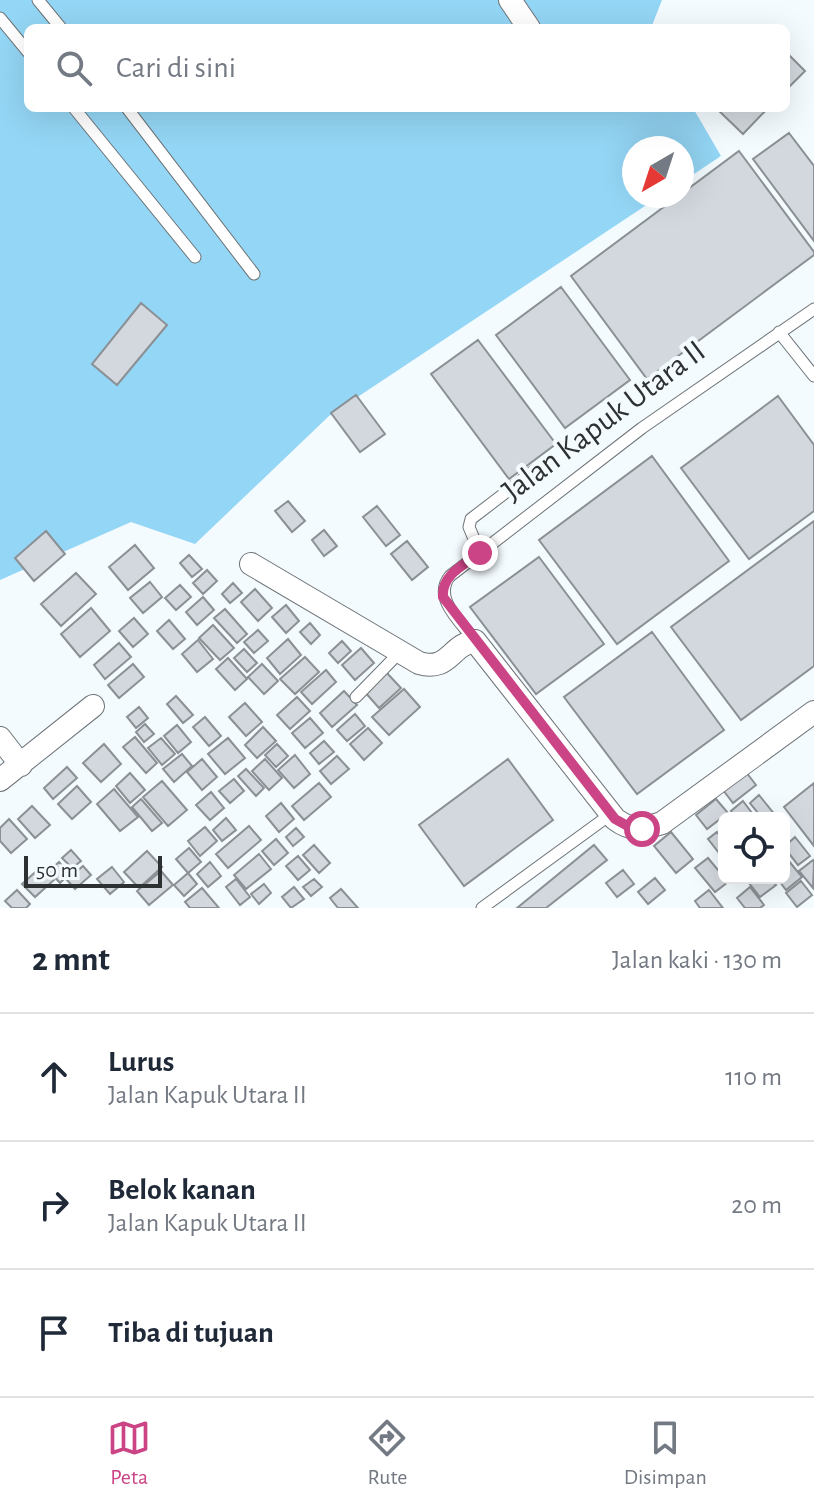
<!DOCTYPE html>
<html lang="id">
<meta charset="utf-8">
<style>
body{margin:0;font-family:"Alegreya Sans",sans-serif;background:#f6f6f7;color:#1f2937}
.controls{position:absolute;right:24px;bottom:24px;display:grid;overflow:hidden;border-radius:12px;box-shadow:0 8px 32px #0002}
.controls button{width:72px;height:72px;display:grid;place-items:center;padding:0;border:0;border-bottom:2px solid #e0e1e3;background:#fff;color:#1f2937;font:40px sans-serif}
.compass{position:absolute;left:622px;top:136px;width:72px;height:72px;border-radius:50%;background:#fff;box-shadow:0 8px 32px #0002;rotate:219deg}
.scale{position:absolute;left:24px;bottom:20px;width:138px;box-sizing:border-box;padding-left:8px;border:4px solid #2e3132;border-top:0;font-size:22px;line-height:28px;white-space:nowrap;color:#2e3132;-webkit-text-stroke:6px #f4fbff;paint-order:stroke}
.stop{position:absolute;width:24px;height:24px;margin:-18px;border:6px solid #cb4586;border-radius:50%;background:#fff}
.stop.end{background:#cb4586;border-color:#fff;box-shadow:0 2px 8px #0008}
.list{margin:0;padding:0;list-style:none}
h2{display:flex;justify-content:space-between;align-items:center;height:104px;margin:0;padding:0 32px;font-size:34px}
h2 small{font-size:26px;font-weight:400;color:#747a83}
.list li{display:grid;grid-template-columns:52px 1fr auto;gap:24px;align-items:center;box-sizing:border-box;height:128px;padding:0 32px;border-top:2px solid #e0e1e3}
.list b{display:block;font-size:30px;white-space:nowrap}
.list p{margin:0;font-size:26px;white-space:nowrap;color:#747a83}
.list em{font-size:26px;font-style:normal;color:#747a83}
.icon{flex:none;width:44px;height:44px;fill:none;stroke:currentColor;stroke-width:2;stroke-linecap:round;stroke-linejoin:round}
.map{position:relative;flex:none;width:814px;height:908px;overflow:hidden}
.search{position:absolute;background:#fff;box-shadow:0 8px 32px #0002;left:24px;right:24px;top:24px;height:88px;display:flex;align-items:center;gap:20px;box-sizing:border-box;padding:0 28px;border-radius:12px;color:#747a83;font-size:30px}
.sheet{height:488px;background:#fff}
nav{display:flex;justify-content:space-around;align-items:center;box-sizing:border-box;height:112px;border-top:2px solid #e0e1e3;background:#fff;font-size:22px;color:#747a83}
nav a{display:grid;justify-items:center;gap:4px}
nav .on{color:#cb4586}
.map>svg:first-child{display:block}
.green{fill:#94d6f5}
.building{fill:#d3d8de;stroke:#8b9095;stroke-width:2}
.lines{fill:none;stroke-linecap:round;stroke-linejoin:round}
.service-casing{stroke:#6d7377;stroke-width:13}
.minor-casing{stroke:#6d7377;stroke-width:24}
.service{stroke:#fff;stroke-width:11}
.minor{stroke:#fff;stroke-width:22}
.route{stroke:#cb4586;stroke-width:10}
.labels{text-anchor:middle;stroke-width:8;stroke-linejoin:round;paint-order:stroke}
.street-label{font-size:32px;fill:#2e3132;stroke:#f4fbff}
</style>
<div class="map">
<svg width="814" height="908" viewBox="0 0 814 908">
<rect width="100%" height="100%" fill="#f4fbff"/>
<path class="green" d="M0,0H662L651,28H28V108H693L721,156L682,182V148H634V196H660L329,416L195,544L131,522L0,580Z"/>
<path class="building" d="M786,52L805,71L786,90Z
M716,108H768L743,134Z
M789,133L814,166V241L753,159Z
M739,151L814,252V255L647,379L571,276Z
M561,287L630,380L565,428L496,335Z
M141,303L167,325L117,385L92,364Z
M478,340L556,444L509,479L431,374Z
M356,395L385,434L360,452L331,413Z
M778,396L814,445V511L749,559L681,468Z
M652,456L729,561L617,644L539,540Z
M288,501L305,521L292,532L275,511Z
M377,506L400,535L386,546L363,517Z
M814,521V666L741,720L671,627Z
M324,530L337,546L324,556L312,540Z
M46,531L65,554L34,581L15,558Z
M407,541L428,567L412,580L391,554Z
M135,545L154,568L128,590L109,567Z
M189,555L202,569L192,577L180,563Z
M539,557L604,644L536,694L470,607Z
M207,570L217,581L203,594L193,583Z
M76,573L96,594L61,626L41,604Z
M150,582L162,597L143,613L130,598Z
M233,583L242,593L230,603L222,594Z
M180,585L191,597L176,610L165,598Z
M255,589L272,608L258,621L241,602Z
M203,597L214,610L197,625L186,612Z
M286,605L299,621L286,633L272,617Z
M91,608L110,631L80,657L61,634Z
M225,609L247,634L237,643L214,618Z
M134,618L148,634L133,647L119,631Z
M169,620L185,639L173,649L157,631Z
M310,623L320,635L311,644L300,632Z
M213,625L234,648L220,660L199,638Z
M258,630L268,641L254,653L244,642Z
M652,632L724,730L637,794L564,697Z
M288,639L301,655L280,674L267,658Z
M198,640L213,659L197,672L182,654Z
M342,641L351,651L338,663L329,653Z
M119,643L131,657L105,679L94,665Z
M361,648L374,663L355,680L342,665Z
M244,649L257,663L247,672L234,658Z
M305,657L319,672L295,694L280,679Z
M228,658L247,679L235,690L216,669Z
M133,664L144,677L119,698L108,685Z
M262,664L278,681L264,694L248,677Z
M326,670L336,682L312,704L301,692Z
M386,672L401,688L379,708L364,691Z
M404,689L420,707L389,735L372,717Z
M344,691L357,705L332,727L320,713Z
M176,696L193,715L183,723L167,704Z
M297,697L310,711L290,729L277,715Z
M245,703L262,722L246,736L229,717Z
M139,707L148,718L136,728L127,717Z
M355,714L365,726L347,741L337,730Z
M205,717L221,736L209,746L193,727Z
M310,718L323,733L305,748L292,733Z
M145,724L154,734L144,742L136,732Z
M177,725L191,742L178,753L164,736Z
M263,727L276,741L257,758L245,745Z
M368,728L382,743L364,760L350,744Z
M135,737L157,763L146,773L123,747Z
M161,738L175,754L162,765L148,748Z
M228,738L245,758L225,774L208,754Z
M324,741L334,752L319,764L310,753Z
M104,744L121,764L101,782L83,763Z
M277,744L288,756L276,767L265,755Z
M182,754L192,766L174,782L163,769Z
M295,755L310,774L294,788L278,770Z
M337,756L349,769L331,784L320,771Z
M202,759L217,777L202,790L187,772Z
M265,759L282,778L269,790L252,771Z
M508,759L553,820L464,886L419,825Z
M67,767L77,778L53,799L44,788Z
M246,769L264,788L256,796L238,776Z
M746,772L756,785L733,803L723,790Z
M130,773L145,790L130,803L116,786Z
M234,779L244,791L230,803L219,791Z
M162,781L187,810L168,826L143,797Z
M319,783L331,797L304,820L292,806Z
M814,783V846L784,807Z
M77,786L91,802L72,819L58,804Z
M114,789L138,817L120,831L97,804Z
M211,792L224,808L210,820L196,805Z
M759,795L775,815L772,818H762L750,803Z
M141,799L162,823L152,831L132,807Z
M716,799L728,813L707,829L696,815Z
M743,801L752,813L746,818H736L731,811Z
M281,803L294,819L279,832L266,816Z
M32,806L50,825L35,838L18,819Z
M226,818L236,830L222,841L213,830Z
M9,819L27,839L11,853L0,841V828Z
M249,826L261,840L228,868L216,854Z
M205,827L217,841L200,856L188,841Z
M296,828L304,837L293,846L286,837Z
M671,832L693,859L676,873L654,846Z
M717,832L724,841V850L719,853L708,839Z
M795,837L810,856L798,865L784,847Z
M276,839L288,853L274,865L262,851Z
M314,845L330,863L319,873L303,855Z
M594,845L607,860L546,908H517Z
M189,848L201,862L188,873L176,859Z
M71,850L81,861L72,868L62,858Z
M147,851L162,867L139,888L124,872Z
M259,854L271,869L246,889L234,875Z
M784,855L802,877L786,890L777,878H784Z
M298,856L310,870L298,880L286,866Z
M708,858L728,882L715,892L695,868Z
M813,860L814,862L813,888L799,871Z
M59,862L69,874L60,883L49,871Z
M210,862L221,876L208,887L197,874Z
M42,866L54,880L35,897L22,884Z
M83,866L91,875L75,889L67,880Z
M112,867L124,882L110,894L97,879Z
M623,870L634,884L617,897L606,883Z
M161,871L173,885L149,905L137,891Z
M188,873L197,884L184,896L174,885Z
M655,878L665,890L648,904L638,892Z
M745,878H770L776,885L760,897Z
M236,879L250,897L240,905L226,887Z
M314,879L322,887L311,896L303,887Z
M801,881L812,895L797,907L786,893Z
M264,884L271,893L259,904L251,894Z
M294,887L304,899L291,908L282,897Z
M750,887L764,905L760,908H745L737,898Z
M202,888L219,908H190L185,902Z
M341,889L358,908H338L330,898Z
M17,890L30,904L26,908H12L5,901Z
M709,890L723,908H700L695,901Z"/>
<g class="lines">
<defs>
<path id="service" d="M38,0L61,28
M0,18L28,52
M74,108L195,257
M127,108L254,274
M779,332L814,376
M480,553L469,527L471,519L535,470
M475,641C461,622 432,598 450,576L642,428L814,309
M356,697L400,652
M482,908L611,814"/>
<path id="minor" d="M510,0L529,28
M251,564L419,663C449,672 450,645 475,641L615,819C632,832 643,829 662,823L814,712
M0,738L21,765
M0,780L93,706"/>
</defs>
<use href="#service" class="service-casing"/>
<use href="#minor" class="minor-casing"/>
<use href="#service" class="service"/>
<use href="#minor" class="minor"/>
</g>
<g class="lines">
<path class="route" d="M480,553C464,565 441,575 443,597L615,819L633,829H642"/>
</g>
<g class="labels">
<g class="street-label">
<text transform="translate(603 420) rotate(-37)" y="11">Jalan Kapuk Utara II</text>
</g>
</g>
</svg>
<div class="controls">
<button><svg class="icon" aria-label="locate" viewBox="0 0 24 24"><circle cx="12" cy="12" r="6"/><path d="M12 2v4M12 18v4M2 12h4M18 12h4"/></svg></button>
</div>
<svg class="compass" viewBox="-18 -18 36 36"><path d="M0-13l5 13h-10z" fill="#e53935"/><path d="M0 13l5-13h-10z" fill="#747a83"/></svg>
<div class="scale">50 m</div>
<div class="stop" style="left:642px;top:829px"></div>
<div class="stop end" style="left:480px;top:553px"></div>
<div class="search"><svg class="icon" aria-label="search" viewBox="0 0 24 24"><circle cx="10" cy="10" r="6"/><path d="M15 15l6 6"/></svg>Cari di sini</div>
</div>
<section class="sheet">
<h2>2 mnt<small>Jalan kaki · 130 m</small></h2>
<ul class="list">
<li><svg class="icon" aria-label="ahead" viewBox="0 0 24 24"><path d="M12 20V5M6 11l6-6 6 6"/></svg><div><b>Lurus</b><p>Jalan Kapuk Utara II</p></div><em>110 m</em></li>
<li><svg class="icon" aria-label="right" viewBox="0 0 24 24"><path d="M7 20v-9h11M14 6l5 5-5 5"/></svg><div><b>Belok kanan</b><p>Jalan Kapuk Utara II</p></div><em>20 m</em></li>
<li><svg class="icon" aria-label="arrive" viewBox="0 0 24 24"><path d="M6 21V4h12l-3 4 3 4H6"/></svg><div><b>Tiba di tujuan</b></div></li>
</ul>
</section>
<nav>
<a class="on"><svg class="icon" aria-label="map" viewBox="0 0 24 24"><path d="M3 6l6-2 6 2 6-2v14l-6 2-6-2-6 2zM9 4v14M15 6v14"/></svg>Peta</a>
<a><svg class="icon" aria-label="directions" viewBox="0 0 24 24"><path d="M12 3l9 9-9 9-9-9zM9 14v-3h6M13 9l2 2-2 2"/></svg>Rute</a>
<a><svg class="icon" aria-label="saved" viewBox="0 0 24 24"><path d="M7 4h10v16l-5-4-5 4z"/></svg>Disimpan</a>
</nav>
